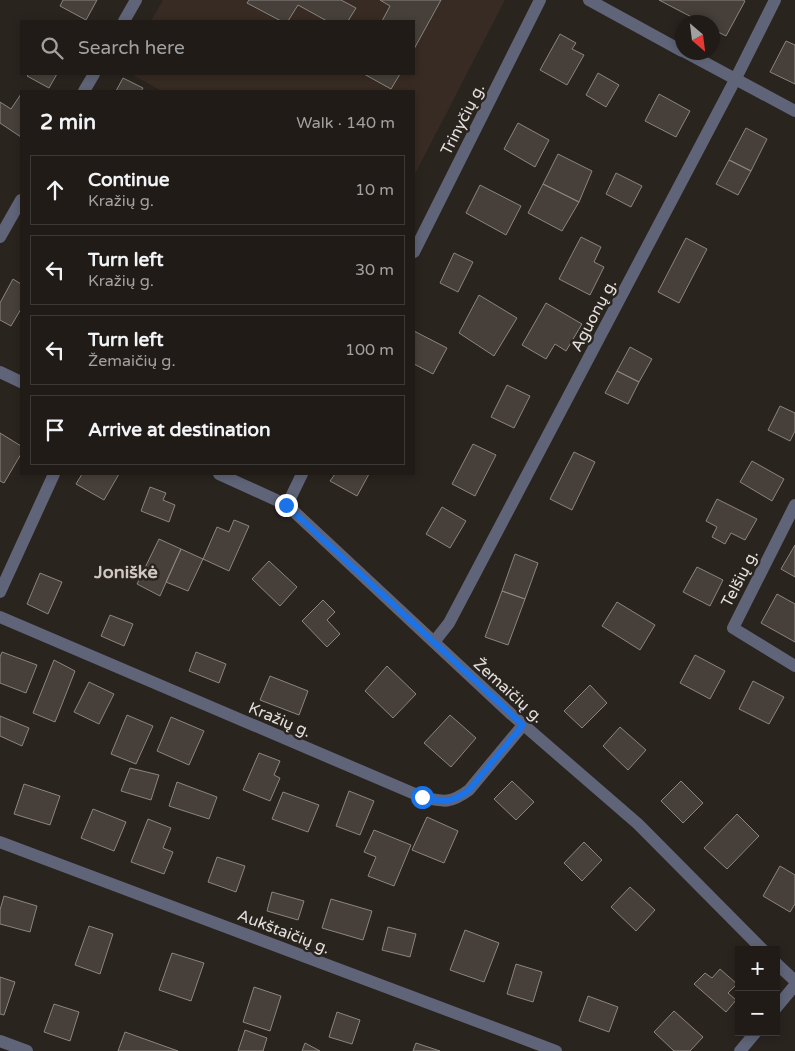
<!DOCTYPE html>
<meta charset="utf-8">
<style>
body{margin:0;font-family:"Varela Round",sans-serif;background:#282420;color:#f1f3f6}
.controls{position:absolute;right:15px;bottom:15px;display:grid;overflow:hidden;border-radius:0px;box-shadow:0 2px 8px #0003}
.controls button{width:45px;height:45px;display:grid;place-items:center;padding:0;border:0;border-bottom:1px solid #3d3936;background:#201b17;color:#f1f3f6;font:25px sans-serif}
.compass{position:absolute;left:675px;top:15px;width:45px;height:45px;border-radius:50%;background:#201b17;box-shadow:0 2px 8px #0003;rotate:152deg}
.stop{position:absolute;width:15px;height:15px;margin:-11px;border:4px solid #1a73e8;border-radius:50%;background:#fff}
.stop.end{background:#1a73e8;border-color:#fff;box-shadow:0 1px 5px #0008}
.list{margin:0;padding:0;list-style:none}
h2{display:flex;justify-content:space-between;align-items:center;height:65px;margin:0;padding:0 20px;font-size:21px}
h2 small{font-size:16px;font-weight:400;color:#a2a1a1}
.list li{display:grid;grid-template-columns:32px 1fr auto;gap:15px;align-items:center;box-sizing:border-box;height:70px;margin:0 10px 10px;padding:0 10px;border:1px solid #3d3936;border-radius:0px}
.list b{display:block;font-size:19px;white-space:nowrap}
.list p{margin:0;font-size:16px;white-space:nowrap;color:#a2a1a1}
.list em{font-size:16px;font-style:normal;color:#a2a1a1}
.icon{flex:none;width:28px;height:28px;fill:none;stroke:currentColor;stroke-width:2;stroke-linecap:round;stroke-linejoin:round}
.map{position:relative;flex:none;width:795px;height:1051px;overflow:hidden}
.search{position:absolute;background:#201b17;box-shadow:0 2px 8px #0003;left:20px;top:20px;width:395px;height:55px;display:flex;align-items:center;gap:12px;box-sizing:border-box;padding:0 18px;border-radius:0px;color:#a2a1a1;font-size:19px}
.panel{position:absolute;background:#201b17;box-shadow:0 2px 8px #0003;left:20px;top:90px;width:395px;height:385px;border-radius:0px}
.map>svg:first-child{display:block}
.built{fill:#372b23}
.building{fill:#463f3a;stroke:#8c847f}
.lines{fill:none;stroke-linecap:round;stroke-linejoin:round}
.minor{stroke:#5f6478;stroke-width:12}
.route{stroke:#1a73e8;stroke-width:6}
.labels{text-anchor:middle;stroke-width:5;stroke-linejoin:round;paint-order:stroke}
.street-label{font-size:16px;fill:#e5e0dd;stroke:#2a241f}
.neighbourhood-label{font-size:18px;font-weight:bold;fill:#d0c7c1;stroke:#2a241f}
</style>
<div class="map">
<svg width="795" height="1051" viewBox="0 0 795 1051">
<rect width="100%" height="100%" fill="#2a241f"/>
<path class="built" d="M163,0H505L414,176V91H162L131,74H414V21H151Z"/>
<path class="building" d="M63,0H97L86,20L60,6Z
M249,0H341L356,8L348,21H327L298,5L288,21H281L247,3Z
M380,0H441L414,49V21H382L390,6Z
M659,0H743L745,1L726,36L712,29V22H701Z
M560,34L576,43L572,49L584,55L567,85L540,70Z
M786,41L795,45V84L770,72Z
M598,73L619,85L606,107L586,95Z
M29,74H57L49,88L27,76Z
M364,74H400L391,89Z
M123,78L143,88L141,91H116Z
M21,94V137L0,123V102L11,109Z
M659,94L690,111L676,137L645,121Z
M518,123L549,140L535,167L504,149Z
M746,128L767,139L751,171L729,160Z
M558,154L592,171L579,202L543,184Z
M729,160L751,171L738,195L716,184Z
M616,173L642,186L631,207L606,194Z
M543,184L579,202L562,231L528,213Z
M480,185L521,206L506,235L466,213Z
M581,237L601,247L594,262L604,267L590,295L559,279Z
M686,238L707,249L679,303L658,292Z
M454,253L473,262L458,292L440,283Z
M13,279L21,284V309L11,326L0,320V303Z
M479,295L517,318L494,356L459,333Z
M546,303L582,324L566,351L555,344L546,359L522,345Z
M414,331L447,348L433,374L414,364Z
M630,347L652,359L639,382L617,371Z
M617,371L639,382L628,404L605,393Z
M507,385L530,396L514,428L491,417Z
M780,406L795,413V431L790,441L768,430Z
M0,433L21,446V454L4,483L0,481Z
M473,444L496,455L475,496L452,484Z
M574,452L595,462L572,510L550,499Z
M752,461L784,479L772,501L740,482Z
M82,474H119L104,500L76,484Z
M335,474H369L357,496L330,481Z
M150,487L166,493L163,500L175,505L169,522L141,511Z
M717,499L757,519L745,540L731,533L725,544L712,537L717,527L706,521Z
M442,507L466,521L450,548L426,534Z
M234,520L249,526L229,571L203,559L217,527L229,532Z
M159,539L181,549L160,596L137,584Z
M795,545V577L781,569Z
M181,549L203,559L188,591L166,582Z
M515,554L538,563L525,599L502,591Z
M269,561L297,587L280,606L252,579Z
M697,567L723,580L710,606L683,592Z
M40,573L62,582L48,614L27,604Z
M502,591L525,599L508,645L485,637Z
M777,594L795,604V642L761,623Z
M323,600L335,612L327,620L340,634L327,647L302,621Z
M617,602L655,625L640,650L602,626Z
M110,615L133,624L124,646L101,636Z
M2,652L37,665L26,693L0,683V657Z
M196,652L226,664L219,683L189,671Z
M695,655L725,671L710,699L680,683Z
M54,660L75,671L55,722L33,713Z
M387,666L416,694L393,718L365,691Z
M270,676L308,691L299,715L260,700Z
M753,681L784,697L769,724L739,709Z
M89,682L114,694L99,724L74,712Z
M590,685L607,703L582,728L564,711Z
M127,715L153,726L136,764L111,754Z
M450,715L476,738L451,767L424,743Z
M0,716L29,728L22,746L0,736Z
M171,717L204,731L189,765L157,751Z
M620,727L646,750L628,770L603,746Z
M259,753L280,761L274,775L280,778L270,801L243,790Z
M130,768L159,775L151,800L121,791Z
M512,781L534,802L516,820L494,799Z
M681,781L703,803L683,823L661,801Z
M177,782L217,797L209,819L169,806Z
M24,784L60,796L50,825L14,814Z
M349,791L374,801L360,835L336,826Z
M283,792L319,805L308,832L272,819Z
M93,809L126,822L114,851L81,838Z
M737,814L759,836L727,869L704,848Z
M427,817L458,831L444,863L412,850Z
M148,819L171,828L163,848L173,852L164,874L131,862Z
M374,830L411,845L394,886L368,876L376,857L364,852Z
M584,842L602,860L582,881L564,863Z
M217,857L245,866L236,892L208,882Z
M780,866L795,875V904L790,912L763,896Z
M630,887L655,910L636,931L611,907Z
M272,892L304,901L298,920L267,911Z
M4,896L37,906L30,932L0,924V910Z
M331,899L372,911L363,940L322,928Z
M89,926L113,934L100,974L75,965Z
M388,927L416,934L410,957L382,950Z
M465,930L499,943L484,982L450,970Z
M172,953L204,963L191,1001L159,990Z
M516,964L542,972L533,1002L507,994Z
M720,969L737,984L728,993L736,1000L726,1012L694,984L705,973L712,978Z
M0,977L15,982L4,1015L0,1014Z
M254,987L281,996L270,1031L243,1022Z
M588,996L618,1007L609,1032L579,1021Z
M54,1004L79,1012L70,1041L44,1032Z
M674,1011L703,1037L690,1051H674L654,1032Z
M337,1012L360,1020L352,1044L329,1037Z
M245,1030L267,1038L263,1051H238Z
M125,1032L178,1051H118Z
M305,1043L320,1051H302Z
M416,1043L440,1051H413Z"/>
<g class="lines">
<path class="minor" d="M589,0L682,51
M124,21L136,0
M685,52L795,111
M84,91L94,74
M0,237L21,200
M414,252L540,0
M0,372L21,382
M219,474L287,505L511,714L638,824L763,950
M287,505L302,474
M795,505L733,628L795,666
M0,592L54,474
M0,617L422,797C444,802 450,804 469,790L523,725
M434,642L449,623L735,80L775,0
M0,842L556,1051
M776,963L795,981
M776,1008L795,985
M0,1041L27,1051
M740,1051L756,1032"/>
</g>
<g class="lines">
<path class="route" d="M286,505L523,725L469,790C450,804 444,802 422,797"/>
</g>
<g class="labels">
<g class="street-label">
<text transform="translate(462 119) rotate(-63)" y="6">Trinyčių g.</text>
<text transform="translate(593 315) rotate(-62)" y="6">Aguonų g.</text>
<text transform="translate(739 578) rotate(-63)" y="6">Telšių g.</text>
<text transform="translate(509 690) rotate(42)" y="6">Žemaičių g.</text>
<text transform="translate(280 719) rotate(23)" y="6">Kražių g.</text>
<text transform="translate(284 931) rotate(21)" y="6">Aukštaičių g.</text>
</g>
<g class="neighbourhood-label">
<text x="126" y="578">Joniškė</text>
</g>
</g>
</svg>
<div class="controls">
<button>+</button>
<button>−</button>
</div>
<svg class="compass" viewBox="-18 -18 36 36"><path d="M0-13l5 13h-10z" fill="#e53935"/><path d="M0 13l5-13h-10z" fill="#a2a1a1"/></svg>
<div class="stop" style="left:422px;top:797px"></div>
<div class="stop end" style="left:286px;top:505px"></div>
<div class="search"><svg class="icon" aria-label="search" viewBox="0 0 24 24"><circle cx="10" cy="10" r="6"/><path d="M15 15l6 6"/></svg>Search here</div>
<section class="panel">
<h2>2 min<small>Walk · 140 m</small></h2>
<ul class="list">
<li><svg class="icon" aria-label="ahead" viewBox="0 0 24 24"><path d="M12 20V5M6 11l6-6 6 6"/></svg><div><b>Continue</b><p>Kražių g.</p></div><em>10 m</em></li>
<li><svg class="icon" aria-label="left" viewBox="0 0 24 24"><path d="M17 20v-9H6M10 6l-5 5 5 5"/></svg><div><b>Turn left</b><p>Kražių g.</p></div><em>30 m</em></li>
<li><svg class="icon" aria-label="left" viewBox="0 0 24 24"><path d="M17 20v-9H6M10 6l-5 5 5 5"/></svg><div><b>Turn left</b><p>Žemaičių g.</p></div><em>100 m</em></li>
<li><svg class="icon" aria-label="arrive" viewBox="0 0 24 24"><path d="M6 21V4h12l-3 4 3 4H6"/></svg><div><b>Arrive at destination</b></div></li>
</ul>
</section>
</div>
